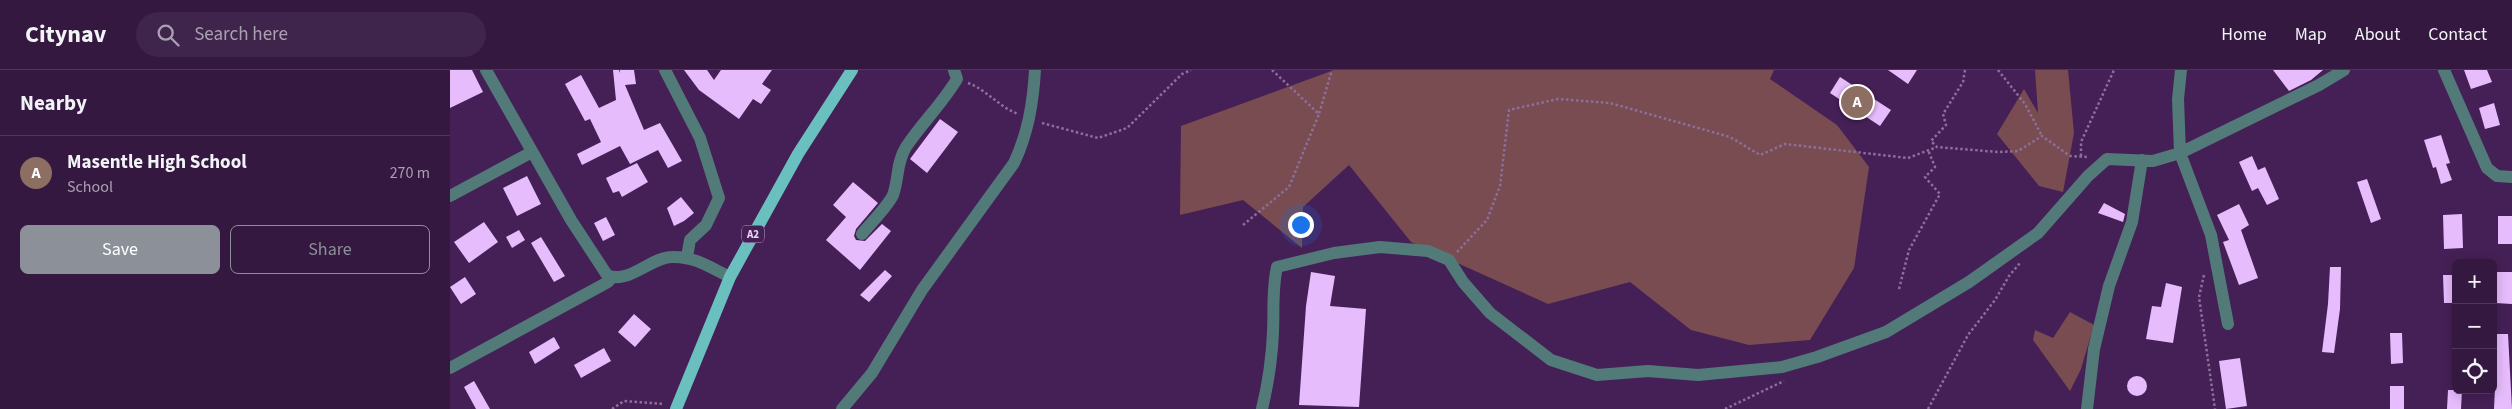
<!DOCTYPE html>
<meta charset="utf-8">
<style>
body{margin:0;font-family:"Source Sans 3",sans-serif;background:#3f254b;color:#f1f3f6}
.controls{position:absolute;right:15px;bottom:15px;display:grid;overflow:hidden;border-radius:8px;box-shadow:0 2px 12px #0003}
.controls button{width:45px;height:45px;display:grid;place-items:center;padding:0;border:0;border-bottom:1px solid #4e3759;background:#341840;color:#f1f3f6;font:25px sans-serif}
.you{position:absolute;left:850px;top:154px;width:18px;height:18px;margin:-12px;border:4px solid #fff;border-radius:50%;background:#1a73e8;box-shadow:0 0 0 8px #1a73e833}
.badge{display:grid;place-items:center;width:32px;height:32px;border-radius:50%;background:#8c9099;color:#fff;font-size:16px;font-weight:700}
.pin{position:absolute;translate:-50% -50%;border:2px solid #fff;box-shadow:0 1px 5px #0006}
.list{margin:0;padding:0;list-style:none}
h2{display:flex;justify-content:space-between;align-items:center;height:65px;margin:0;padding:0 20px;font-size:21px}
h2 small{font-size:16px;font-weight:400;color:#a9a0b1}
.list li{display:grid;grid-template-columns:32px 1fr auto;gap:15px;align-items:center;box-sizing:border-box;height:75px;padding:0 20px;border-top:1px solid #4e3759}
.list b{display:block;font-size:19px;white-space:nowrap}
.list p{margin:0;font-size:16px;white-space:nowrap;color:#a9a0b1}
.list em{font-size:16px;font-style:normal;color:#a9a0b1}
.actions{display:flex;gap:10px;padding:15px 20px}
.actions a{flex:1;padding:11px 0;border:1px solid #8c9099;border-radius:8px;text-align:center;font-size:18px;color:#8c9099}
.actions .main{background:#8c9099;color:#fff}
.icon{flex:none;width:28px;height:28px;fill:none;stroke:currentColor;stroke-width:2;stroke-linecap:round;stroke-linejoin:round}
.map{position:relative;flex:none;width:2062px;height:339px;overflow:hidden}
header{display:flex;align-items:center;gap:30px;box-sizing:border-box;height:70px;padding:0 25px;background:#341840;border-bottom:1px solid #4e3759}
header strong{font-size:24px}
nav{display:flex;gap:28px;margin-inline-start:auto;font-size:18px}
.search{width:350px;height:45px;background:#3f254b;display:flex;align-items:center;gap:12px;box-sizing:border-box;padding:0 18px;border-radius:28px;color:#a9a0b1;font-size:19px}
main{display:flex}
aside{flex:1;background:#341840}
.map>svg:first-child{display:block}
.green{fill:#784c51}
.building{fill:#e6bcfd}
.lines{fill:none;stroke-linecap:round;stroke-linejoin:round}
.path{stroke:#8d6f9c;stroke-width:2.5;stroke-dasharray:2.5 2.5;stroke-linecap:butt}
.minor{stroke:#527a79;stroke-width:12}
.major{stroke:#6ac0be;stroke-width:12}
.labels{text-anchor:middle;stroke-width:5;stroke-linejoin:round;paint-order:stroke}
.shield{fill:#452056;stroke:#b99fc7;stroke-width:1}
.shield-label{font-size:11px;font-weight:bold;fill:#ebd6f7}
</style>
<header>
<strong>Citynav</strong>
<div class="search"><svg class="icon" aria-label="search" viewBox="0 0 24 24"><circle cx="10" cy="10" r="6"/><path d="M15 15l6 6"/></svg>Search here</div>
<nav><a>Home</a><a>Map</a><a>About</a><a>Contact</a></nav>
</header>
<main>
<aside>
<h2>Nearby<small></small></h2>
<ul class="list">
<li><span class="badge" style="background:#8d6e63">A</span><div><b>Masentle High School</b><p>School</p></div><em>270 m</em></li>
</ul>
<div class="actions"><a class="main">Save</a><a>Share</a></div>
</aside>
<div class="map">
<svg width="2062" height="339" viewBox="0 0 2062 339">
<rect width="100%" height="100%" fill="#452056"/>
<path class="green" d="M884,0H1324L1320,9L1387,55L1419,97L1404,198L1360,270L1299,275L1241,260L1180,212L1098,234L961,172L899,95L853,137L852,178L793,130L730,145L731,56Z
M1585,0H1618L1624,63L1613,122L1589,116L1547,64L1574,19L1588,43Z
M1620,242L1644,255L1631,299L1620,321L1583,270L1585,260L1603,268Z"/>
<path class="building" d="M0,0H22L33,22L0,38Z
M163,0H169L170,3V0H184L186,14L175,15L194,60L210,53L232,91L218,98L208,80L180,94L170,76L132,95L127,84L151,72L140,49L135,51L115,14L131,5L149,38L166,30Z
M234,0H257L264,10L271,0H322L312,14L321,20L311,34L303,29L289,49L249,20Z
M1438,0H1467L1458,14Z
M1823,0H1873L1861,10L1839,21Z
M2014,0H2037L2042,12L2021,19Z
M1390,7L1441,40L1430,56L1380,23Z
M2044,33L2050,55L2035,59L2029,38Z
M490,49L508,62L477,103L460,89Z
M1991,65L2000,93L1996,94L2002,110L1991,114L1986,97L1983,98L1974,70Z
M1802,86L1808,100L1815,97L1829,129L1817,135L1808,118L1802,121L1789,92Z
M187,93L198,112L172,127L169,121L163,123L156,108Z
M77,106L91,134L67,146L53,118Z
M1917,109L1931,149L1921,153L1907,112Z
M403,112L428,133L406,159L404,166L406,170L415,171L432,154L441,161L410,200L376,170L396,147L383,135Z
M231,127L244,143L234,151L224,156L217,138Z
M1654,133L1675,144L1673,152L1648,143Z
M1789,134L1799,155L1791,160L1808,208L1789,215L1773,172L1779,170L1767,145Z
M2012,144L2013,178L1994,179L1993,145Z
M2048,146H2062V174H2048Z
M156,147L165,165L153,171L144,153Z
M34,152L48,172L19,193L4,172Z
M69,160L75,170L62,178L56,167Z
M91,167L115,206L104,212L81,173Z
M1880,197H1891L1890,239L1884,283L1872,282L1878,234Z
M435,200L442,206L419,232L410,225Z
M861,202L885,206L880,236L916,239L909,337L849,335L856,236Z
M2046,202H2062V234L2045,233Z
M1993,205H2006V233H1994Z
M15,207L26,224L11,234L0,217Z
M1716,213L1732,217L1723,273L1696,269L1702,236L1711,237Z
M184,244L201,259L185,277L168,262Z
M1940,263H1952L1953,293L1941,294Z
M2043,264H2058L2062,339H2044L2046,296H2043Z
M104,267L110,278L85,294L79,282Z
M154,278L161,291L131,308L124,295Z
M1790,288L1797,336L1776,339L1769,291Z
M1677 316a10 10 0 1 1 20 0a10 10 0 1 1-20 0Z
M24,311L40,339H26L14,317Z
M1940,316H1954V339H1940Z
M1998,320H2012L2011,339H1997Z"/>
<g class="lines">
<path class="path" d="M822,0L869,44L882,0
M1515,0L1513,12L1493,44L1496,55L1481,71L1487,77L1548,82L1568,81L1592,66L1620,86L1638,87
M1548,0L1575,34L1592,66
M518,13C537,20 549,37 568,44
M592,53L648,68L677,58L732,4L741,0
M1631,86V72L1664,0
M793,155L839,117L869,44
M1007,182L1037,150L1050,116L1059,40L1108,29L1160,33L1280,67L1310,85L1335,74L1458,88L1487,77
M1754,205L1749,227L1765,339
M1449,219L1459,180L1490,124L1475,107L1485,97L1478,80
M162,339L174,331L214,334
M1275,339L1334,311
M1478,339L1518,265L1545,230L1559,206L1570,193"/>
<path class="minor" d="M36,0L121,150L157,205C178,215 201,187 222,187C244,186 261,198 280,207
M215,0L250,68L269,128L256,155L240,170L237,187
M1731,0L1728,29L1730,83L1761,165L1778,254
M1994,0L2037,98L2047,106L2062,107
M0,126L82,82
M412,164C420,154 438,136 443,125C449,109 446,93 456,77C472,53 492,34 507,9L504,0
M0,298L158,212L162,207
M392,339L422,303L472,220L564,93C578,63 583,34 585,0
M812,339C818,314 822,288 823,262C824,240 822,219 827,197L884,183L930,177L978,181L999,190L1013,212L1040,243L1101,290L1147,305L1198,301L1248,305L1332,297L1367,287L1436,262L1519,212L1588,163L1638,106L1657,89L1703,91L1730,83L1869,15L1894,0
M1637,339L1644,279L1659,216L1682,152L1692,90"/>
<path class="major" d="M226,339L280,207L348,84L402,0"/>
</g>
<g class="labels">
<rect class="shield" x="292" y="155.5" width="22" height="17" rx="4"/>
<g class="shield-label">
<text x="303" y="168">A2</text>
</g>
</g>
</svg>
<div class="controls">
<button>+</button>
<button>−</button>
<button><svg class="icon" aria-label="locate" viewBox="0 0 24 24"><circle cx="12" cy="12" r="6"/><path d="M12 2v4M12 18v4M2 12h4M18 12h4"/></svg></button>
</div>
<div class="you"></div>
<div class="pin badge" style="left:1407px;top:32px;background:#8d6e63">A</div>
</div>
</main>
